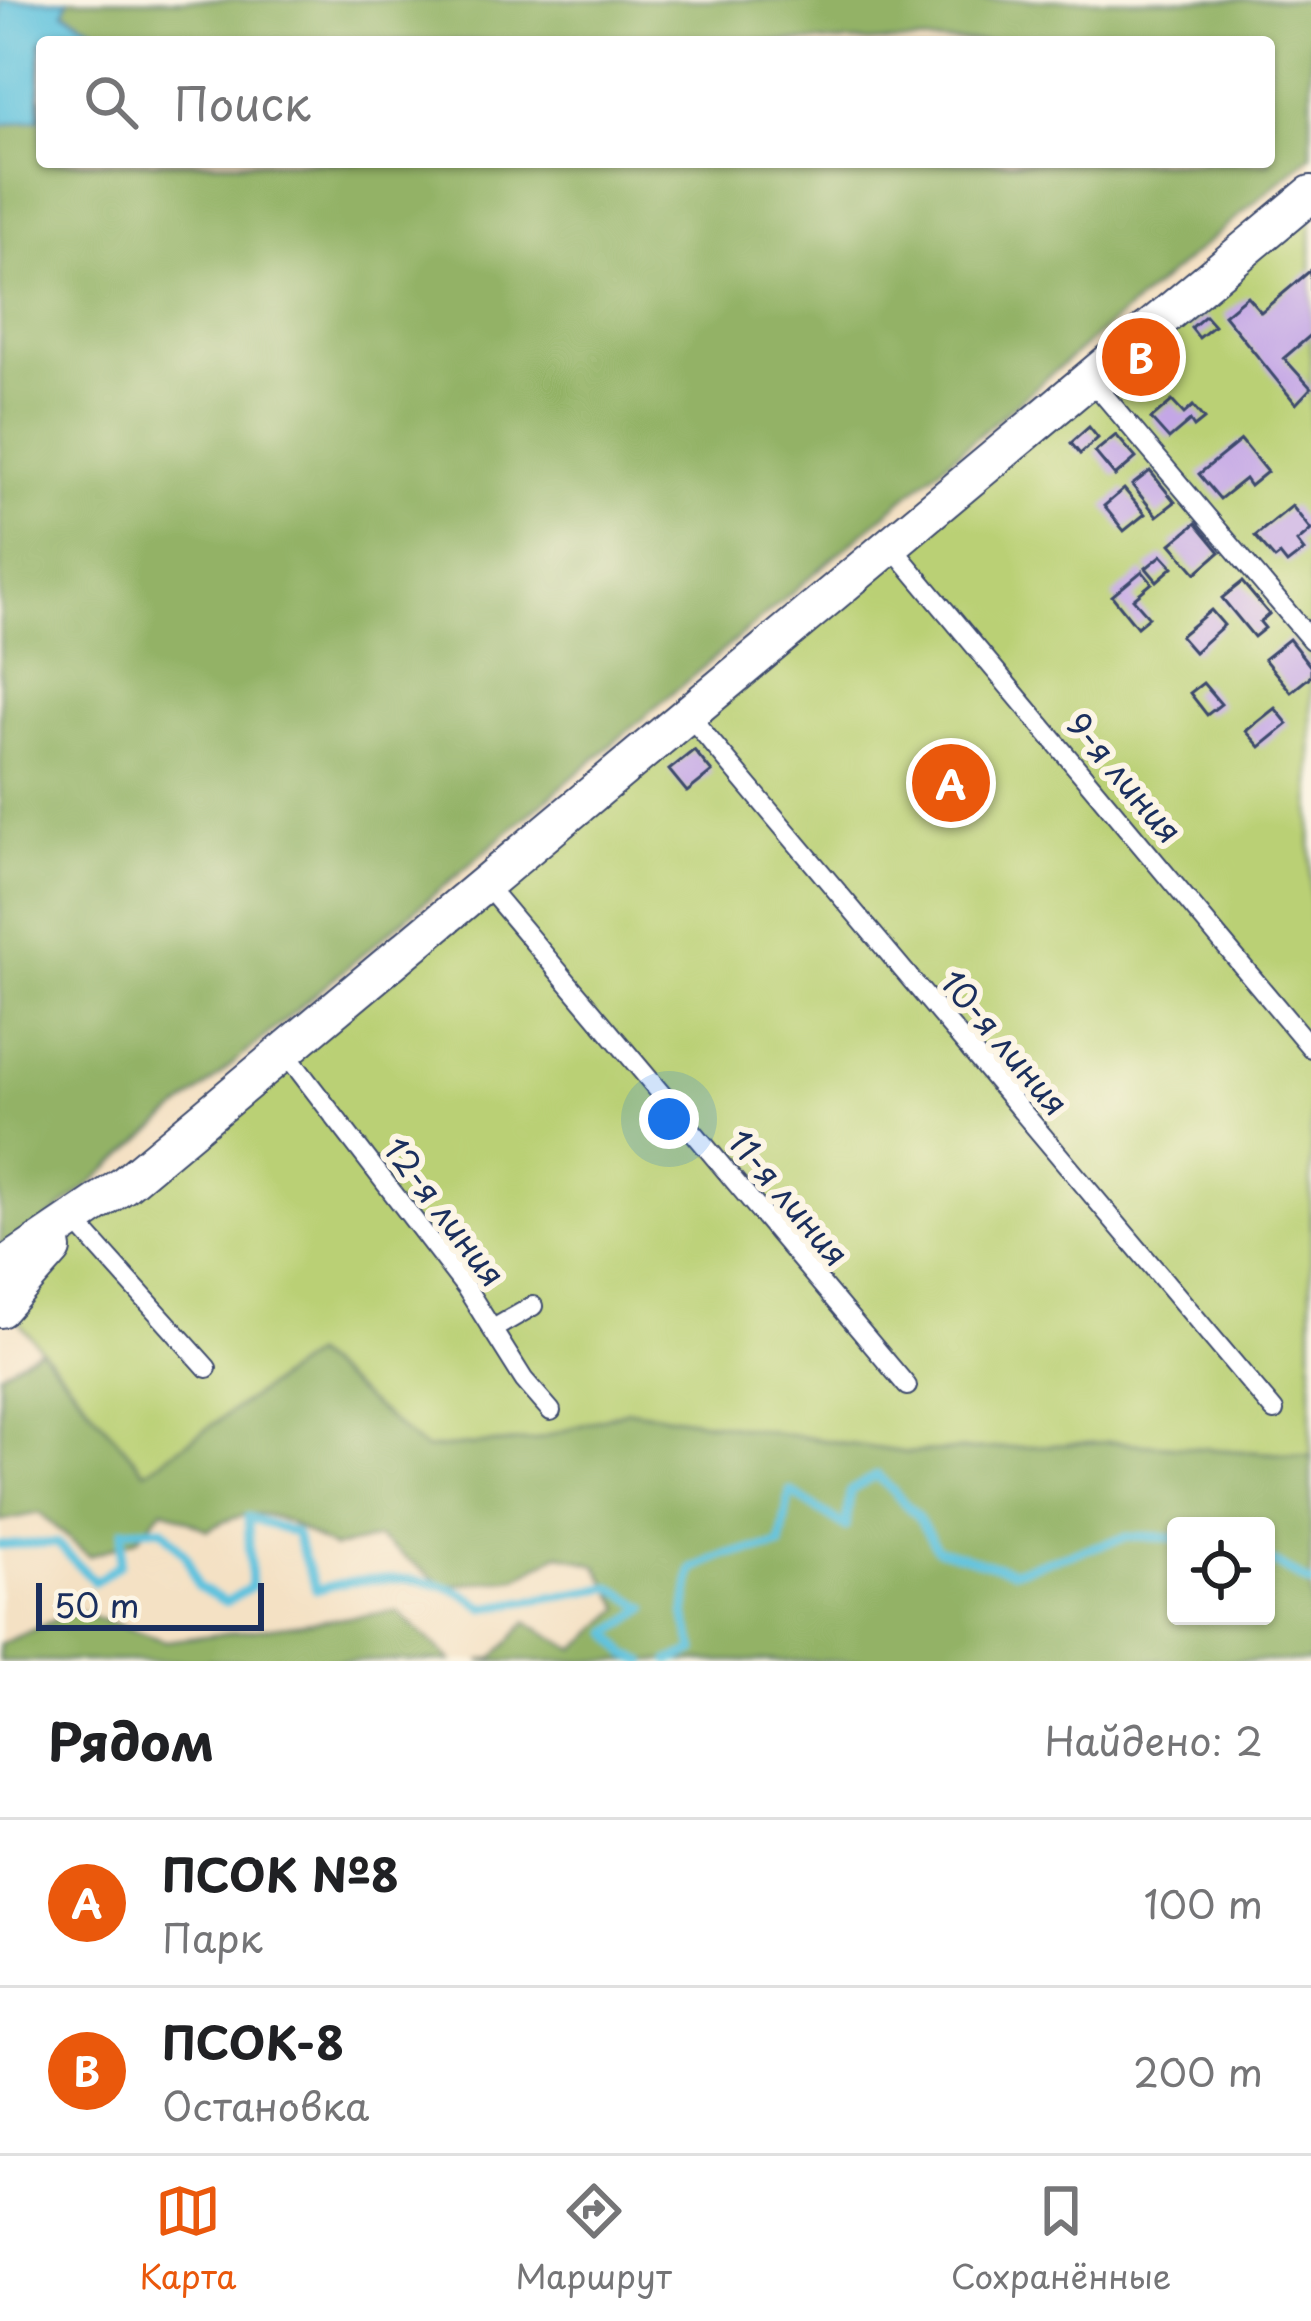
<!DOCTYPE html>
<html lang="ru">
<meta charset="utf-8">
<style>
body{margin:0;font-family:"Playpen Sans",sans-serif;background:#f6f6f6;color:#202124}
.controls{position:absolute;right:36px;bottom:36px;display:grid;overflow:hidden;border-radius:12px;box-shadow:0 3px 9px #0004}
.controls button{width:108px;height:108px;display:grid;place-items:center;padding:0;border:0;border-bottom:3px solid #e0e0e0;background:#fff;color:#202124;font:60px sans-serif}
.scale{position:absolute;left:36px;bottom:30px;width:228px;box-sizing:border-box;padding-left:12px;border:6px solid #1b2f5e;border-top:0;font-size:33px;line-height:42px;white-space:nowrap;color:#1b2f5e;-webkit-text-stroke:9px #fcf5e5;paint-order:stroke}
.you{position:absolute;left:669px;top:1119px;width:42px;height:42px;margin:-30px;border:9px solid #fff;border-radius:50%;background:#1a73e8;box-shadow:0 0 0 18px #1a73e833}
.badge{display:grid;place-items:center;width:78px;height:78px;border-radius:50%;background:#ea580c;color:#fff;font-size:39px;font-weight:700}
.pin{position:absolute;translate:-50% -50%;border:6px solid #fff;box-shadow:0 3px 12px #0006}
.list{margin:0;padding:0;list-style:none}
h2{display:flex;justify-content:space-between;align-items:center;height:156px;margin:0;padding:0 48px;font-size:51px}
h2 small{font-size:39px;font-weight:400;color:#757577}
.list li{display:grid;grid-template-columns:78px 1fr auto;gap:36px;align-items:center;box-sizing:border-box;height:168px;padding:0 48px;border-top:3px solid #e0e0e0}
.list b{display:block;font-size:45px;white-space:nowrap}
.list p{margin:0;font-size:39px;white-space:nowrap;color:#757577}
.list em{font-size:39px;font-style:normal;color:#757577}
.icon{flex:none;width:66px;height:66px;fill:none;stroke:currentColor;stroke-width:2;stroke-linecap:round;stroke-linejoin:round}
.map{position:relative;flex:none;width:1311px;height:1661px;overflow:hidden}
.search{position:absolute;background:#fff;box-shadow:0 3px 9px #0004;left:36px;right:36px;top:36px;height:132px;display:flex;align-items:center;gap:30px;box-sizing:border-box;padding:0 42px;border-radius:12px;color:#757577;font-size:45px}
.sheet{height:492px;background:#fff}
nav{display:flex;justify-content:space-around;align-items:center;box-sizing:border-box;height:168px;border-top:3px solid #e0e0e0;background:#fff;font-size:33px;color:#757577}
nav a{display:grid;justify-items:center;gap:6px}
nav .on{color:#ea580c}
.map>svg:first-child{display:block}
.green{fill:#bad074;stroke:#6a8069;stroke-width:3}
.forest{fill:#93b266;stroke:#577062;stroke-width:3;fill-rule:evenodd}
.water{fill:#5fc2de;stroke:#3d789e;stroke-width:3}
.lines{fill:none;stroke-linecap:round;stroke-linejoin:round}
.stream{stroke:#5fc2de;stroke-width:9}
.building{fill:#c4a7e6}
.lane-casing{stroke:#3c4a6d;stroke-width:22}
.street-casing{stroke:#3c4a6d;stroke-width:40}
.lane{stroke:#fff;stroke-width:18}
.street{stroke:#fff;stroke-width:36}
.labels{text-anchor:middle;stroke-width:12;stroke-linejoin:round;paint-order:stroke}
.street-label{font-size:33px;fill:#1b2f5e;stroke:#fcf5e5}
</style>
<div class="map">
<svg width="1311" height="1661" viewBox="0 0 1311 1661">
<rect width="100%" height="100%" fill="#fcf5e5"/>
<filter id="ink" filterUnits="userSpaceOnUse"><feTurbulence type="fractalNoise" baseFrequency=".00833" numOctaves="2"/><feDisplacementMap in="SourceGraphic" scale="24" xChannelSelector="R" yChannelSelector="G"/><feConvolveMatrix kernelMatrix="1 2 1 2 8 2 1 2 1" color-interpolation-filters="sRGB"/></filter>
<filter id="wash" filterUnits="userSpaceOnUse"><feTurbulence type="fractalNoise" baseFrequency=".004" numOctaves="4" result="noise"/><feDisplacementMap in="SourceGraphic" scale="48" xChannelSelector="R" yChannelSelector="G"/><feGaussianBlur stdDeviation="2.7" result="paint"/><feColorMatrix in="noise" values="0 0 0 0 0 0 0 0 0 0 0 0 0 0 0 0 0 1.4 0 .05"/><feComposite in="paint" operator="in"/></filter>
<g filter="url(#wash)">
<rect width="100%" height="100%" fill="#f4e1c4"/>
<path class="green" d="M1311,179V1456L1111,1442L907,1453L629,1410L534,1440L424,1449L312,1355L145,1472L0,1300Z"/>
<path class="forest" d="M68,0H1311V155L0,1260V125L39,119L42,96V162H1269V42H118L63,11Z
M40,1349L145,1472L312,1355L425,1449L534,1440L629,1410L907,1453L1111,1442L1311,1456V1661H480L494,1658L527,1622L575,1650L621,1608L596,1565L558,1554L517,1578L445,1586L378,1538L333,1548C284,1520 262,1498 208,1530L163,1509L137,1539L89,1556L40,1513L0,1521V1373ZM1266,1526V1616H1176V1526Z
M76,1611L166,1641L397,1611L452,1661H0V1644Z"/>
<path class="water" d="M0,0H68L64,12L118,42H42L39,119L0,125Z"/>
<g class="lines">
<path class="stream" d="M0,1545L57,1543L95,1582L120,1564L123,1530L162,1528L187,1557L198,1587L226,1602L251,1587L248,1517L295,1533L316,1590C367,1574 442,1571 484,1608L611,1587L646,1608L610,1633L627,1655L644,1661
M1266,1558L1311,1584
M669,1661L695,1651L685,1615L692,1569L726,1554L780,1546L790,1491L846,1527L850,1491L877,1475L917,1516L937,1549L1013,1571L1127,1537L1176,1538"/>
</g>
<g id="blocks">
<path class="building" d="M1311,270V335L1284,358L1311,388L1296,404L1224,315L1247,296L1261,312Z
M1205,316L1214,326L1199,338L1191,328Z
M1172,401L1184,414L1193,406L1204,419L1194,427L1190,421L1169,439L1151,419Z
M1089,427L1098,438L1080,454L1071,443Z
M1116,435L1136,458L1115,476L1095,452Z
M1241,440L1267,472L1250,486L1245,479L1220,499L1199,474Z
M1150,471L1175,502L1157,516L1132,485Z
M1124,489L1145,514L1124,531L1104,506Z
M1292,506L1311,530L1297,542L1304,551L1287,564L1280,555L1275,559L1255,536Z
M1196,523L1220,552L1196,573L1171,544Z
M1162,555L1173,567L1157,581L1146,568Z
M1142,571L1152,583L1133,599L1149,617L1137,627L1112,596Z
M1242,582L1269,614L1260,622L1265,628L1254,637L1222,598Z
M1211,610L1224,625L1194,652L1180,636Z
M1289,639L1311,667V676L1291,692L1264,659Z
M1203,683L1221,704L1207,715L1190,693Z
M1275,708L1288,724L1260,747L1246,731Z
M694,750L712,772L687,792L669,770Z"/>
</g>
</g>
<g filter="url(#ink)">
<use href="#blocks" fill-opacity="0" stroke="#3c4a6d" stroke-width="3"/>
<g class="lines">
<defs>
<path id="lane" d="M1092,381L1311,640
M892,547L1311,1048
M687,713L1274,1411
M484,883L907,1386
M284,1051L466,1288L524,1380L551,1411
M76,1222L207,1368
M493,1329L533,1306"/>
<path id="street" d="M0,1269L124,1185L1311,194
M0,1309L53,1249"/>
</defs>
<use href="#lane" class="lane-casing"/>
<use href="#street" class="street-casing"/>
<use href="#lane" class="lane"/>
<use href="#street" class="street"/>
</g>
</g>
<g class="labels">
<g class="street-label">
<text transform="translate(1124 778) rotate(50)" y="12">9-я линия</text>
<text transform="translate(1004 1043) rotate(50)" y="12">10-я линия</text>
<text transform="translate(788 1198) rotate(50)" y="12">11-я линия</text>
<text transform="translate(444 1212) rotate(53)" y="12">12-я линия</text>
</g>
</g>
</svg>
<div class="controls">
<button><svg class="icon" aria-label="locate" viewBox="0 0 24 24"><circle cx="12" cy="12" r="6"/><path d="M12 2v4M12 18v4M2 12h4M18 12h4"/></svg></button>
</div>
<div class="scale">50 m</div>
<div class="you"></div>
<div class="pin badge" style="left:951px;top:783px">A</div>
<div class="pin badge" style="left:1141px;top:357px">B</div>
<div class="search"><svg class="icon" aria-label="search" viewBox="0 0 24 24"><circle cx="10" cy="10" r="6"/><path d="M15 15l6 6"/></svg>Поиск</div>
</div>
<section class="sheet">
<h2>Рядом<small>Найдено: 2</small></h2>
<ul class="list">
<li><span class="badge">A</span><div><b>ПСОК №8</b><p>Парк</p></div><em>100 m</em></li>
<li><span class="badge">B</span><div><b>ПСОК-8</b><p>Остановка</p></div><em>200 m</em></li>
</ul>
</section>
<nav>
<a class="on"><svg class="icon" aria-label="map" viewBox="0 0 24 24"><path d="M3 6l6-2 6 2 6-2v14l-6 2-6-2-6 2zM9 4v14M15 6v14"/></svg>Карта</a>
<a><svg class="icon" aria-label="directions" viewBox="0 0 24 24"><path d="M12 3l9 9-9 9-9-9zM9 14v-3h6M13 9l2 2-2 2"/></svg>Маршрут</a>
<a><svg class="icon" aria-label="saved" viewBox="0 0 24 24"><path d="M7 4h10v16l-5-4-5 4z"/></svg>Сохранённые</a>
</nav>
